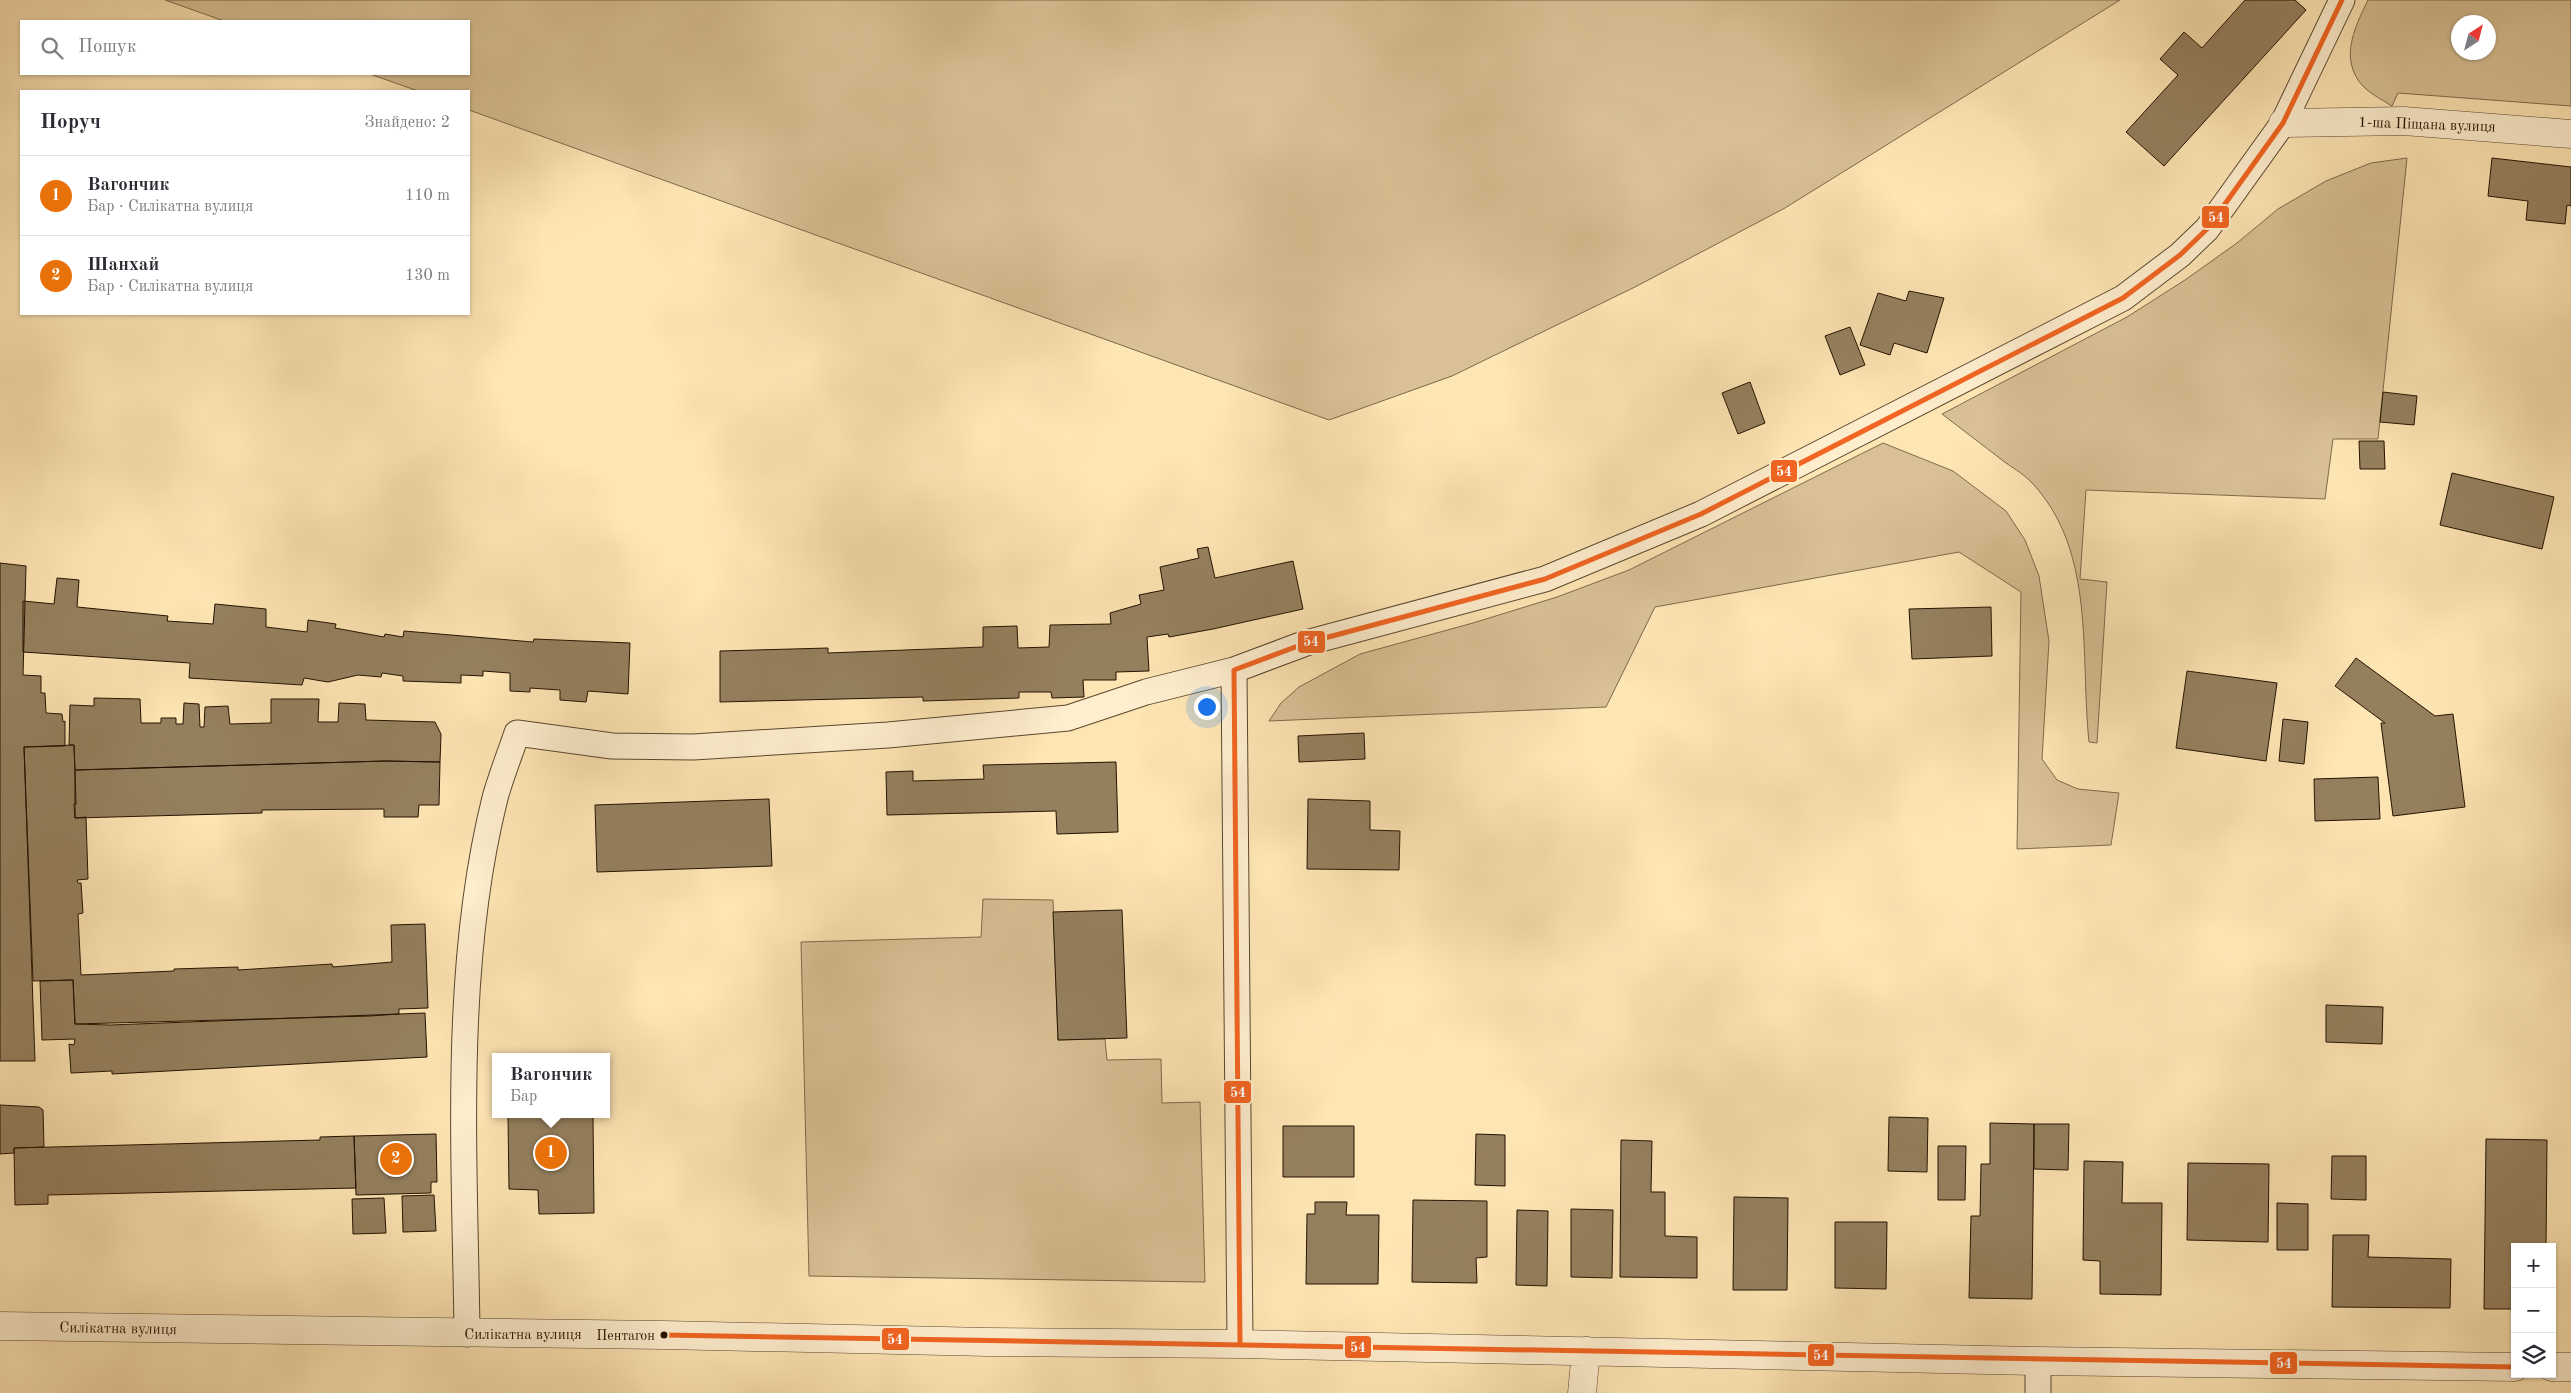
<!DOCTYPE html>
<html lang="uk">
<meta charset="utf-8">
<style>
body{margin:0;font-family:"Old Standard TT",serif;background:#f2f2f3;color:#2b2b33}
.controls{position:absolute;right:15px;bottom:15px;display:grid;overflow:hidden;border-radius:0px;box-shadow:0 1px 4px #0004}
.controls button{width:45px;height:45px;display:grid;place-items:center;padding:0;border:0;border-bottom:1px solid #e1e1e2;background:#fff;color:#2b2b33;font:25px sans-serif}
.compass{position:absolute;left:2451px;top:15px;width:45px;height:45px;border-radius:50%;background:#fff;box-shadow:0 1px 4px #0004;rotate:36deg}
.you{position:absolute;left:1206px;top:706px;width:18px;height:18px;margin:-12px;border:4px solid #fff;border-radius:50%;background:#1a73e8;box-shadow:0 0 0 8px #1a73e833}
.badge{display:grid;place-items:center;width:32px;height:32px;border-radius:50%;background:#2563eb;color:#fff;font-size:16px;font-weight:700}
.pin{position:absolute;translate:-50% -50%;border:2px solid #fff;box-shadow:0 1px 5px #0006}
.popup{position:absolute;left:492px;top:1053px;width:118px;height:65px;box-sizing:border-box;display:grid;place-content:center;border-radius:0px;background:#fff;filter:drop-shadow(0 1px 4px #0005);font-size:16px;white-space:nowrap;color:#7c7c81}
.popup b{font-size:19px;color:#2b2b33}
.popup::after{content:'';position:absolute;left:50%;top:100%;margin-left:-10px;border:10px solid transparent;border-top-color:#fff}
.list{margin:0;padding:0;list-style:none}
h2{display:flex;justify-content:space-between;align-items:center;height:65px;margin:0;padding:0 20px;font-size:21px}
h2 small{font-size:16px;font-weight:400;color:#7c7c81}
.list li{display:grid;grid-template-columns:32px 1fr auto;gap:15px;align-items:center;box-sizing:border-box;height:80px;padding:0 20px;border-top:1px solid #e1e1e2}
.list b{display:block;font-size:19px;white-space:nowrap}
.list p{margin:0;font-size:16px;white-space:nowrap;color:#7c7c81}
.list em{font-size:16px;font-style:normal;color:#7c7c81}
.icon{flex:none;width:28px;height:28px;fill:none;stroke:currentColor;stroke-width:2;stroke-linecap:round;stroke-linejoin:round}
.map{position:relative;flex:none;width:2571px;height:1393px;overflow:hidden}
.search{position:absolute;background:#fff;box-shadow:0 1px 4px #0004;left:20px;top:20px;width:450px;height:55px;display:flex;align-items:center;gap:12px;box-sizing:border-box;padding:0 18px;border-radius:0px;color:#7c7c81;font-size:19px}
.panel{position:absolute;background:#fff;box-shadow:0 1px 4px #0004;left:20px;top:90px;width:450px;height:225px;border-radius:0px}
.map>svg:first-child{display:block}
.green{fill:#d9c195;stroke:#7e6a4a;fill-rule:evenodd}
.building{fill:#95805e;stroke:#241200}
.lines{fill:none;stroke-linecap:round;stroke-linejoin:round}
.lane-casing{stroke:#5a472d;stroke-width:27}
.street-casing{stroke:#5a472d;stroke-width:29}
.lane{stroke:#feeece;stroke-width:25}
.street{stroke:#feeece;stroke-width:28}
.bus-1-casing{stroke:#feeece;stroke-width:9}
.bus-1{stroke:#f26522;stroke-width:5}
.bus-dot{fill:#241200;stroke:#feeece;stroke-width:2}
.labels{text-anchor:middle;stroke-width:4;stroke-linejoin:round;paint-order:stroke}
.bus-label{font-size:14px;fill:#241200;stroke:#feeece;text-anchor:end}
.street-label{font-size:15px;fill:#241200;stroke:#feeece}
.line-badge{stroke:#feeece;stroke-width:2}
.badge-label{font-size:14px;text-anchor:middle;font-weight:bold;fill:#fff}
</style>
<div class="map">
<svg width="2571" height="1393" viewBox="0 0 2571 1393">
<rect width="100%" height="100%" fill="#fee5b4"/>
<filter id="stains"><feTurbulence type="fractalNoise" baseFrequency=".004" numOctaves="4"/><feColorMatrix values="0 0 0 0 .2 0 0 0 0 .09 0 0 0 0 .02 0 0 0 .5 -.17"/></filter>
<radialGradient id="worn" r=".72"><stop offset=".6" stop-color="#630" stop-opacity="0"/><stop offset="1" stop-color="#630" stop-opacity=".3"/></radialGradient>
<path class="green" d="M165,0H2120L1785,208L1635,287L1452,376L1329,420L469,110V91H418L370,74H469V21H224Z
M2368,0H2571V106L2398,93L2392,106C2381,99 2366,92 2358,80C2341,54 2356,25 2368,0ZM2488,22V52H2458V22Z
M2407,158L2378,439H2333L2325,499L2086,490L2080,579L2107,582L2097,743L2089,742C2080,656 2096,552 2033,484C2026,476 2015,469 2006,463C1985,447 1963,430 1942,414L2127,317L2185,280L2237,243L2278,209L2326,181L2371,163Z
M1883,443L1953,471L2006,511L2025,540L2039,576L2049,641L2042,759L2057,780L2078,789L2119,793L2111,845L2017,849L2021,592L1959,552L1655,607L1606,707L1269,721L1281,703L1299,687L1360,654L1473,623L1557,597L1629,570Z
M983,899L1053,900L1058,1040L1105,1039L1107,1060L1161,1059L1162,1103L1200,1102L1205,1282L809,1276L801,942L981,937Z"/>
<path class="building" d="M2245,0H2295L2306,10L2164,166L2126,132L2178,75L2160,59L2184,32L2202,48Z
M2492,158L2571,167V206L2567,205L2565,224L2526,220L2528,201L2488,196Z
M1909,291L1944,298L1927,353L1894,343L1890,355L1860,345L1878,293L1906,301Z
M1850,327L1865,365L1840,375L1825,336Z
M1750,382L1765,423L1738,434L1722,393Z
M2383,392L2417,396L2414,425L2380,422Z
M2359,441H2384L2385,469H2360Z
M2452,473L2554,497L2542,549L2440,525Z
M1208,547L1215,578L1293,561L1303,609L1213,629L1169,637L1168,634L1147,637L1149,671L1116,672V680H1083L1084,697L1052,698L1051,692H1019V698L923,701V697L720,702V651L828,648V653L983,647V627L1017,626L1018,648L1049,647L1050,625L1111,624L1110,613L1141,604L1139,595L1164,590L1160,567L1199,558L1197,549Z
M0,563L26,566L23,675L41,676V693H45L46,713L62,714L63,722L65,721V746L24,747L35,1061H0Z
M57,578L79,580L77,607L168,616L167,621L213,624L215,604L266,609V627L307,632L308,620L336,624L335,628L384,637L385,634L403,637L404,631L533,642L534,639L630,643L628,694L588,691L586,702L560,700V690L530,688V692L510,691V673L483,671V676L461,675V683L403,681V676L382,673L381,677L358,675L328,682L304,678L302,685L189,678L190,663L23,652V601L54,604Z
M1991,607L1992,656L1912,659L1909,609Z
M2356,658L2435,716L2453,714L2465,807L2393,816L2381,723H2385L2335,686Z
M2187,671L2277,683L2266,761L2176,748Z
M94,698L140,699L141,723H161V718H176V724H183L184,703L199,704L200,727H204L205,707L228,706L230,724L271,723V699H319L318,722H338L339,703L365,704L366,720L435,722L441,734L440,762L385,761L75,770L74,745H69L70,705L94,706Z
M2283,719L2308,722L2304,764L2279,761Z
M1364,733L1365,759L1299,762L1298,736Z
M74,745L76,804H74L75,818L86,817L88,879L77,880L78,883H81L83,913L78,914L81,975L174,971V969L238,967V970L332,964L333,967L392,962L391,925L425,924L428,1008L399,1009V1014L370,1016L75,1024L73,980L33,981L24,747Z
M385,761L440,762L439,805H419L418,817H384V809L262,810V813L75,818V770Z
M1116,762L1118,832L1057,834L1056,811L887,815L886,772L913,771V781L984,779L983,765Z
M2378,777L2380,819L2315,821L2314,779Z
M769,799L772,866L597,872L595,805Z
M1308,799L1370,801V830L1400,831L1399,870L1307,869Z
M1122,910L1127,1038L1058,1040L1053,912Z
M73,980L75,1024L110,1025L425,1013L427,1057L112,1074V1071L71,1073L69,1044L74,1045L75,1039L42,1040L40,981Z
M2326,1005L2383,1007L2382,1044L2326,1042Z
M0,1105L39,1107L43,1110L44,1147L14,1148V1153L0,1154Z
M593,1115L594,1213L539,1214L538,1190L509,1189L508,1116Z
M1889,1117L1928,1118L1927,1172L1888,1171Z
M1990,1123L2034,1124L2032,1299L1969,1298L1971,1216H1980L1981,1164H1990Z
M2034,1124H2069L2068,1170L2034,1169Z
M1283,1126H1354V1177H1283Z
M436,1134L437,1182H431V1193L356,1195L354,1136Z
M1476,1134L1505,1135V1186L1475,1185Z
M354,1136L356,1188L48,1195V1204L15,1205L14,1148L320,1140V1137Z
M2486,1139L2547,1140L2546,1247H2515V1309H2484Z
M1621,1140L1652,1141L1651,1192H1665V1236L1697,1237V1278L1620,1277Z
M1938,1146H1966L1965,1200H1938Z
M2332,1156H2366V1200L2331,1199Z
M2084,1161L2123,1162L2122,1203H2162L2161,1295L2100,1294V1261L2083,1260Z
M2188,1163L2269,1164L2268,1242L2187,1240Z
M434,1195L436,1231L403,1232L402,1196Z
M1734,1197L1788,1198L1787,1290H1733Z
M384,1198L386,1233L353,1234L352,1199Z
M1413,1200L1487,1201V1257L1476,1258L1477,1283L1412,1282Z
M1315,1202H1347L1346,1215H1379L1378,1284H1306L1307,1214H1315Z
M2277,1203L2308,1204V1250H2277Z
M1571,1209L1613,1210L1612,1278L1571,1277Z
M1517,1210L1548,1211L1547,1286L1516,1285Z
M1835,1222H1887L1886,1289L1835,1288Z
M2333,1235H2369L2368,1257L2451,1259L2450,1308L2332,1307Z"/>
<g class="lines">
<defs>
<path id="lane" d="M467,1334C465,1158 452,970 495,798C501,776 510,754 517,733L612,746L693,747L888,735L1068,718L1146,692L1234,670
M1240,1344L1234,670L1306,643L1545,579L1701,514L2123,298L2180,255L2207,229L2283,123L2342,0
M2038,1393V1361"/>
<path id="street" d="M2283,123L2404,121L2571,134
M0,1326L664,1335L988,1342L1240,1344L2038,1361L2515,1367
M2552,1367H2571
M1582,1393L1586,1351"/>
</defs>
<use href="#lane" class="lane-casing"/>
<use href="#street" class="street-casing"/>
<use href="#lane" class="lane"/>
<use href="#street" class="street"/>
<defs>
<path id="bus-1" d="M664,1335L2515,1367
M1240,1344L1234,670L1306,643L1545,579L1701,514L2123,298L2180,255L2207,229L2283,123L2342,0"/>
</defs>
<use href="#bus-1" class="bus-1-casing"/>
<use href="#bus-1" class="bus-1"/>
</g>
<circle class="bus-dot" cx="664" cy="1335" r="4.5"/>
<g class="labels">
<g class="bus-label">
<text x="655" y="1340">Пентагон</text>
</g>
<g class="street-label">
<text transform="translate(2427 124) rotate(2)" y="5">1-ша Піщана вулиця</text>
<text transform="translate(118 1328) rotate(1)" y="5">Силікатна вулиця</text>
<text x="523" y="1339">Силікатна вулиця</text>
</g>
</g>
<g class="line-badge">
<rect x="2201" y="205" width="29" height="24" rx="5" fill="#f26522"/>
<rect x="1770" y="459" width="28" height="24" rx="5" fill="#f26522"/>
<rect x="1297" y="630" width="29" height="24" rx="5" fill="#f26522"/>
<rect x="1223" y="1080" width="29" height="24" rx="5" fill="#f26522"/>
<rect x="881" y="1327" width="29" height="24" rx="5" fill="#f26522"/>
<rect x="1344" y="1335" width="28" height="24" rx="5" fill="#f26522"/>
<rect x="1807" y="1343" width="28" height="24" rx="5" fill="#f26522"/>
<rect x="2269" y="1351" width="29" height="24" rx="5" fill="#f26522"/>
</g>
<g class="badge-label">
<text x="2216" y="222">54</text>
<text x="1784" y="476">54</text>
<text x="1311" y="646">54</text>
<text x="1238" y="1097">54</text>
<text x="895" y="1344">54</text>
<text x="1358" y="1352">54</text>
<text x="1821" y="1360">54</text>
<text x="2284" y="1368">54</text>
</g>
<rect width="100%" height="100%" filter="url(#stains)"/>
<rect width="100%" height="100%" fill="url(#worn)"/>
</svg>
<div class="controls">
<button>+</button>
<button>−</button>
<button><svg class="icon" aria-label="layers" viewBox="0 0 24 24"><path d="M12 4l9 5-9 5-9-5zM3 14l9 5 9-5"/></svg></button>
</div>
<svg class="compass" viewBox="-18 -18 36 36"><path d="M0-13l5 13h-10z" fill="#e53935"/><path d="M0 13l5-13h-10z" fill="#7c7c81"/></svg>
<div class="you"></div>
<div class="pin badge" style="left:551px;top:1153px;background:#e8710a">1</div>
<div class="popup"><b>Вагончик</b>Бар</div>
<div class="pin badge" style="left:396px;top:1159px;background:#e8710a">2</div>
<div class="search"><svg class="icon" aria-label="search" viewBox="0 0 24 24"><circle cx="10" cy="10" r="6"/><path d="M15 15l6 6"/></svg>Пошук</div>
<section class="panel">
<h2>Поруч<small>Знайдено: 2</small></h2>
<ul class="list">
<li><span class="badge" style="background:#e8710a">1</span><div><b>Вагончик</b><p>Бар · Силікатна вулиця</p></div><em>110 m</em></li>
<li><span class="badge" style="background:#e8710a">2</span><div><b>Шанхай</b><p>Бар · Силікатна вулиця</p></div><em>130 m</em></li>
</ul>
</section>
</div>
